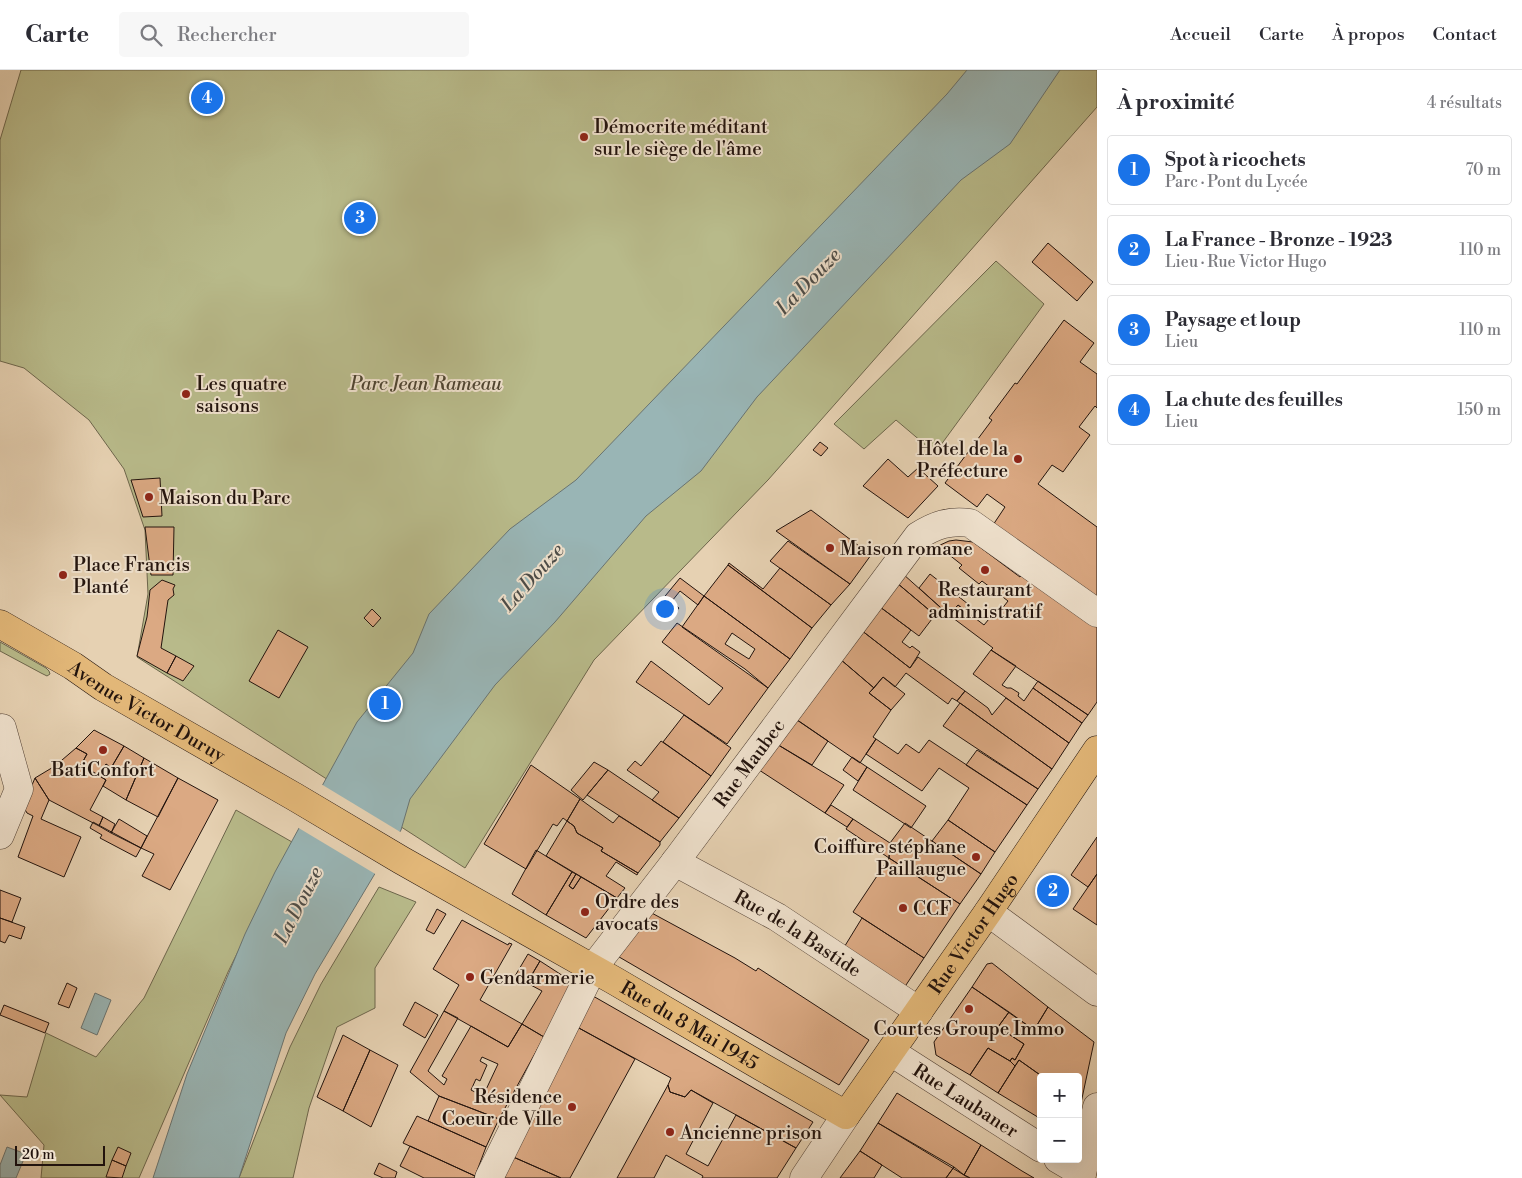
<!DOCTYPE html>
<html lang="fr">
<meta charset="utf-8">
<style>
body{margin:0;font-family:"Libre Bodoni",serif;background:#f7f7f7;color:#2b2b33}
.controls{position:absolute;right:15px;bottom:15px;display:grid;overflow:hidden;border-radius:5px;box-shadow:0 5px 20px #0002}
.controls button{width:45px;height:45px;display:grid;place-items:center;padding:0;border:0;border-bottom:1px solid #e1e1e2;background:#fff;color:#2b2b33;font:25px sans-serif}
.scale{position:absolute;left:15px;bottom:12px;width:90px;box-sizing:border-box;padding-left:5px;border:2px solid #22130d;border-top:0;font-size:14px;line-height:18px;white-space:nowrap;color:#22130d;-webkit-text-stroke:4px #efe1cd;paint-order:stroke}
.you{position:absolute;left:664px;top:538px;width:18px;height:18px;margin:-12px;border:4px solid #fff;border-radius:50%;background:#1a73e8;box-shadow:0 0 0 8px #1a73e833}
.badge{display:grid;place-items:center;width:32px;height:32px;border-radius:50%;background:#1a73e8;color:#fff;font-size:16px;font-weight:700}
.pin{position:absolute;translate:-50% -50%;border:2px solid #fff;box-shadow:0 1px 5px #0006}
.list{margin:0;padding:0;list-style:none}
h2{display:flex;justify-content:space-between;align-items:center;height:65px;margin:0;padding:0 20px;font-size:21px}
h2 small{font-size:16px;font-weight:400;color:#7c7c81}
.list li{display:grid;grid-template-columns:32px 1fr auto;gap:15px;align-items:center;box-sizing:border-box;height:70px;margin:0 10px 10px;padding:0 10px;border:1px solid #e1e1e2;border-radius:5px}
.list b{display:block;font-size:19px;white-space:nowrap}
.list p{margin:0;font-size:16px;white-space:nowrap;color:#7c7c81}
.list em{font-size:16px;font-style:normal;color:#7c7c81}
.icon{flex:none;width:28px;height:28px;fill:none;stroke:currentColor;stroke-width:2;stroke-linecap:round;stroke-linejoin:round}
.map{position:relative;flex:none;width:1097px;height:1108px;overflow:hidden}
header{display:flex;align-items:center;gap:30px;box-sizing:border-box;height:70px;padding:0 25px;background:#fff;border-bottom:1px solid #e1e1e2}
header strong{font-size:24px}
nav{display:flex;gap:28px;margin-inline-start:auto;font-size:18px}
.search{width:350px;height:45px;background:#f7f7f7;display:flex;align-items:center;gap:12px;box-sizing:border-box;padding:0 18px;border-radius:5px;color:#7c7c81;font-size:19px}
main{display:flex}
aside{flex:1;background:#fff}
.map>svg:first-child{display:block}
.green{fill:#b8ba8a;stroke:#6d664c}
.water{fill:#99b5b5;stroke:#697472}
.pier{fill:#e6d1b2}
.building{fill:#dba983;stroke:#22130d;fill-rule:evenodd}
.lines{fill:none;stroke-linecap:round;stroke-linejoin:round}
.minor-casing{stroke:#534236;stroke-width:29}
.major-casing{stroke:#22130d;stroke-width:29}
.minor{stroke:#efe1cd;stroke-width:28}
.major{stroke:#e3b879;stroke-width:28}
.poi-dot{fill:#8f2418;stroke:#efe1cd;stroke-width:2}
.labels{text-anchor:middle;stroke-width:4;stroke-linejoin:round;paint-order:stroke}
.poi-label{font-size:19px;fill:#22130d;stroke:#efe1cd;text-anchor:start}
.park-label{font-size:19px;font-style:italic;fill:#4f4532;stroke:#efe1cd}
.street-label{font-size:19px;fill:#22130d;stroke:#efe1cd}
.water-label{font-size:20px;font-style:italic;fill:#4c4c48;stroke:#efe1cd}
</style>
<header>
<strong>Carte</strong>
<div class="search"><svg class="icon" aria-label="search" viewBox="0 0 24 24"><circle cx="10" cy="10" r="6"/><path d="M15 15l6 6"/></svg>Rechercher</div>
<nav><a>Accueil</a><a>Carte</a><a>À propos</a><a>Contact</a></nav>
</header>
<main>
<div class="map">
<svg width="1097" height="1108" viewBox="0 0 1097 1108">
<rect width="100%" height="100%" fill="#e6d1b2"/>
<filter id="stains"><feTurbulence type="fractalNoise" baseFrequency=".004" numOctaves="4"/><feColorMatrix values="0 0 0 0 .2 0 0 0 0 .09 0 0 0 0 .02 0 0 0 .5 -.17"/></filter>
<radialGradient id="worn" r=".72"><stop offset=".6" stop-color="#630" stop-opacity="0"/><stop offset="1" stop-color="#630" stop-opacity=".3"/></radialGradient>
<path class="green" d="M21,0H1097V37L768,410L594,590L465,798L137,587L148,524L145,460L124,399L89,350L24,298L0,291V70Z
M996,191L1044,234L935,383L896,350L864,379L834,354Z
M0,572L46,598L49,601L50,604L47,606L41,603L0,581Z
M236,740L292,772L228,902L139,1108H41L44,1075L0,1025L27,1027L46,963L96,987L144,928Z
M379,817L416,832L375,898V938L337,957L309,1038L293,1108H239L290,977L321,914Z"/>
<path class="water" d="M967,0H1060L1010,74L961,110L757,327L701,401L646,446L555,552L495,615L410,729L401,760L315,904L286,963L239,1108H153L187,1004L245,864L275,802L357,652L413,583L429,544L510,459L576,410L947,24Z
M95,923L111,930L97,965L81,958Z
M7,1077L26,1084L16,1108H0V1095Z"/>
<path class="pier" d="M321,714L402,763L377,805L297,757Z"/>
<path class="building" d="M1048,173L1093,212L1077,231L1032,192Z
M1064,250L1094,273L1080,292L1097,304V338L1095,336L1079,357L1090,365L1063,402L1052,395L1038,414L1097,457V530L993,455L1005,437L987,424L977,437L945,413L992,350L989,348L1015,313L1017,314Z
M820,372L828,378L821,386L813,380Z
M888,389L908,407L918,398L938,416L908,448L863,416Z
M160,408L162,446L143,447L131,410Z
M811,440L871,485L850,514L776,461Z
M145,457H174L173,505H151Z
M956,470L973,472L1020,507L1024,503L1097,556V632L1088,645L991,580L993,578L949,545L958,535L984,555L998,538L1001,540L1008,531L982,511L979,514L959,498L962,495L938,476L949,471Z
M788,471L850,514L831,535L770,491Z
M729,493L763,519L780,498L831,535L812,558L728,495Z
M728,495L812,558L790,589L704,526Z
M903,504L941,538L935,545L897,513Z
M930,504L968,534L964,540L958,535L949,545L919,518Z
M680,508L704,526L698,535L680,521L668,536L661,531Z
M162,510L175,515L173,519L174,525L168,530L161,578L176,586L167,603L137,586L147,547L150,520Z
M897,513L935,545L919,566L876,534Z
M704,526L790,589L768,618L682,557ZM732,563L755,579L749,589L725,574Z
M672,532L679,538L674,544L667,538Z
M876,534L911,560L902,572L910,578L912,576L920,582L910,598L861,560Z
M372,539L381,548L373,557L364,548Z
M677,553L745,599L768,618L727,674L636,612L651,591L709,635L723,618L662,572Z
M278,560L308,577L279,628L249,611Z
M861,560L910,598L918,587L965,621L957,631L952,628L948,634L906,603L895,617L883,607L874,618L840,589Z
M991,580L1016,596L1002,615L1007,618H1011L1019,623L1018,626L1024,631L1033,618L1082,653L1069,673L973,604Z
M176,586L194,596L183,611L167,603Z
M840,589L874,618L869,623L891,640L873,667L876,669L860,693L794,648Z
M883,607L905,624L891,640L869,623Z
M1038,611L1088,645L1082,653L1033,618Z
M965,621L988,638L992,645L1006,628L1069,673L1052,699L957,631Z
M960,633L1052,699L1038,719L943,656Z
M684,645L731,678L711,706L663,672Z
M793,647L828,671L812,695L775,673Z
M94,660L124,676L111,698L106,694L100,706L81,695L87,684L76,678Z
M876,669L898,684L906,674L919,683L929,670L1027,735L995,782L948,750L969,718L939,698L922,721L866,684Z
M661,671L711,706L679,748L652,730L659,722L627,700L635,691L641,696Z
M775,673L844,715L825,743L756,698Z
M124,676L144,688L126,730L103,716L106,710L100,706L106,694L111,698Z
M76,678L87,684L81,695L106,710L90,740L103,747L99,756L49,730L35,708L55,696Z
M977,680L1038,719L1027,735L966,695Z
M852,687L867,697L858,711L843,700Z
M144,688L178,708L158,747L126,730Z
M594,692L608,700L583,730L571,720Z
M531,695L580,729L567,751L563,748L557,756L553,754L526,799L484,774Z
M867,697L926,736L911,758L853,720Z
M608,700L679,748L660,772L587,725Z
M35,708L49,730L41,749L81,767L64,807L18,787L33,746L27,743L23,736Z
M178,708L218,730L170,820L142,806L154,784L141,778Z
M580,729L613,753L619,746L660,772V775L638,803L601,781L603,778L577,763L574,756L567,751Z
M831,735L853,749L847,757L825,743Z
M103,747L115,754L111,763L99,756Z
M119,749L147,766L141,778L111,763Z
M853,749L890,773L889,788L846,759Z
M948,750L995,782L981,804L932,771Z
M567,751L574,756L577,763L603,778L601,781L638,803L637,805L616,792L606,806L625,818L617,828L546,786Z
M93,752L141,778L136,787L100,768L102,765L90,758Z
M905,753L981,804L960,834L889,788L890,773Z
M1097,767V804L1088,817L1071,805Z
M536,780L572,802L546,845L512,824Z
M889,788L960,834L924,888L853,842Z
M572,802L576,804L569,816L573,819L581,807L617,828L586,868L546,845Z
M576,804L581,807L573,819L569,816Z
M1097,804V855L1073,839Z
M0,820L21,828L12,852L0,848Z
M437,839L446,844L434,864L426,860Z
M648,841L735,888L756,901L758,898L869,970L839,1015L614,884Z
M0,848L25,857L21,869L9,865L5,873L0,871Z
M862,848L924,888L904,918L843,879Z
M462,850L508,875L509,873L512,874L480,930L522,954L508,977L444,941L459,915L433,899Z
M528,884L540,891L527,913L515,906Z
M540,891L574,913L544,967L522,954L542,921L527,913Z
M992,893L1048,937L1034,960L972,917L987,894Z
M67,913L77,918L69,938L58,934Z
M972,917L1009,942L998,957L1024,974L1015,990L1012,988L1010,991L988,978L970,1005L936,985L934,972Z
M593,926L705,990L813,1052L796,1078L691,1020L685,1027L670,1022L668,1015L671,1008L577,957Z
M415,932L438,945L425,968L403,955Z
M4,935L49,953L45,963L0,945Z
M1048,937L1094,972L1081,1033L1078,1031V1007H1043L1019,990L1015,996L1010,991L1012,988L1015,990L1024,974L998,957L1009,942L1034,960Z
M444,941L458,948L428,1001L444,1015L447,1009L442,1006L471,956L508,977L522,954L544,967L499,1049L439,1026L410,1002ZM482,987L498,994L483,1026L471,1020L476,1009L480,1011L487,995L480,991Z
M577,957L635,989L570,1108H561L511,1086Z
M343,965L370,980L343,1041L317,1027Z
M988,978L1010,991L1015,996L998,1023L970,1005Z
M370,980L398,995L371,1057L343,1041Z
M1019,990L1043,1007H1041V1049L998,1023Z
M668,1015L670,1022L685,1027L691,1020L713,1033L686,1084L708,1096L736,1045L796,1078L777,1108H702L703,1106L666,1085L654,1108H617Z
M897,1023L981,1075L964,1105L878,1053Z
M439,1026L499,1049L486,1077L428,1051Z
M417,1046L486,1077L475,1106L403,1073Z
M878,1053L954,1097L946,1108H902L860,1081Z
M981,1075L1022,1101L1034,1108H970L964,1105Z
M410,1076L475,1106L474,1108H424L400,1096Z
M118,1077L131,1083L126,1096L112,1090Z
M860,1081L882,1095L874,1108H840Z
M511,1086L561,1108H501Z
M112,1090L126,1096L122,1108L106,1107Z
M379,1093L397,1102L395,1108H383L374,1104Z
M954,1097L964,1105L970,1108H946Z"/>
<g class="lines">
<defs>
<g id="minor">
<path d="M0,765L19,719L2,658"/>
<path id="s1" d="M675,792L777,847L919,941"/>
<path d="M988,842L1097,922"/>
<path id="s2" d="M891,982L1041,1078"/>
<path d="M1058,1089L1082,1103"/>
<path id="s3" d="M489,1108L593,898L675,792L918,466C935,455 950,450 970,453L1097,543"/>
<path d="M804,1108L846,1045"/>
<path d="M1081,1108L1097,1037"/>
</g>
<g id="major">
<path id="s4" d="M0,554L73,596L103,617L295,727L401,790L615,911L762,997L846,1045L988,842L1097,680"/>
</g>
</defs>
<use href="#minor" class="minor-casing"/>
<use href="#major" class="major-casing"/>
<use href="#minor" class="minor"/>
<use href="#major" class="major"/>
</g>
<g class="poi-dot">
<circle cx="584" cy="67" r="5"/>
<circle cx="186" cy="324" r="5"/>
<circle cx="1018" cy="389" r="5"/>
<circle cx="149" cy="427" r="5"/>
<circle cx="830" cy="478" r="5"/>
<circle cx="985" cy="500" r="5"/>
<circle cx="63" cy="505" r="5"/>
<circle cx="103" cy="680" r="5"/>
<circle cx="976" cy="787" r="5"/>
<circle cx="903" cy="838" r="5"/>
<circle cx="585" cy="842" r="5"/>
<circle cx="470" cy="907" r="5"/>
<circle cx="969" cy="939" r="5"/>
<circle cx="572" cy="1037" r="5"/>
<circle cx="670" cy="1062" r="5"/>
</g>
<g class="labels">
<g class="poi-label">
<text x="594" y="63">Démocrite méditant<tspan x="594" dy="22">sur le siège de l'âme</tspan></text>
<text x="196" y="320">Les quatre<tspan x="196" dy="22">saisons</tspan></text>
<text x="1008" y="385" text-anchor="end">Hôtel de la<tspan x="1008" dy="22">Préfecture</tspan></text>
<text x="159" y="434">Maison du Parc</text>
<text x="840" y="485">Maison romane</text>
<text x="73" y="501">Place Francis<tspan x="73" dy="22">Planté</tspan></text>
<text x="985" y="526" text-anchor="middle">Restaurant<tspan x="985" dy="22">administratif</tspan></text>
<text x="103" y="706" text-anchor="middle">BatiConfort</text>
<text x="966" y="783" text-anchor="end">Coiffure stéphane<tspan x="966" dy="22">Paillaugue</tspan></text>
<text x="595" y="838">Ordre des<tspan x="595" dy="22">avocats</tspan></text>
<text x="913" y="845">CCF</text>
<text x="480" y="914">Gendarmerie</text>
<text x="969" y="965" text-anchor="middle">Courtes Groupe Immo</text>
<text x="562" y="1033" text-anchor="end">Résidence<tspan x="562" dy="22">Coeur de Ville</tspan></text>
<text x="680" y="1069">Ancienne prison</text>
</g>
<g class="park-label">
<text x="426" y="320">Parc Jean Rameau</text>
</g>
<g class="street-label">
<text dy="7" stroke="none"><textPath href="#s4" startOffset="171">Avenue Victor Duruy</textPath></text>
<text dy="7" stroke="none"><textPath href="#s3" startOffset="492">Rue Maubec</textPath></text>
<text dy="7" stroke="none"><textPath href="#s4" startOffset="1200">Rue Victor Hugo</textPath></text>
<text dy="7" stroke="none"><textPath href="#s1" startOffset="142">Rue de la Bastide</textPath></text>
<text dy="7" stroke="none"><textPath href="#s4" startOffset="798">Rue du 8 Mai 1945</textPath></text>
<text dy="7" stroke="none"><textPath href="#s2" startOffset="89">Rue Laubaner</textPath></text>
</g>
<g class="water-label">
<text transform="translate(808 211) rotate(-46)" y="7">La Douze</text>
<text transform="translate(532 507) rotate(-48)" y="7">La Douze</text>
<text transform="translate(298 835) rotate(-63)" y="7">La Douze</text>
</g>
</g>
<rect width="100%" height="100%" filter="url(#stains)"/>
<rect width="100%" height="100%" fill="url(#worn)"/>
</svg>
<div class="controls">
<button>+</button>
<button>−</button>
</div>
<div class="scale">20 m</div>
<div class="you"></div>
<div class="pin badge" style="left:385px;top:634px">1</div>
<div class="pin badge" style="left:1053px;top:821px">2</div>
<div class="pin badge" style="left:360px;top:148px">3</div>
<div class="pin badge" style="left:207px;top:28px">4</div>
</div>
<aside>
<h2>À proximité<small>4 résultats</small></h2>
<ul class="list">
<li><span class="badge">1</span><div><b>Spot à ricochets</b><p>Parc · Pont du Lycée</p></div><em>70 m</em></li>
<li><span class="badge">2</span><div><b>La France - Bronze - 1923</b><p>Lieu · Rue Victor Hugo</p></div><em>110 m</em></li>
<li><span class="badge">3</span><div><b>Paysage et loup</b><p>Lieu</p></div><em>110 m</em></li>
<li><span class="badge">4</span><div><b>La chute des feuilles</b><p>Lieu</p></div><em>150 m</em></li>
</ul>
</aside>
</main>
